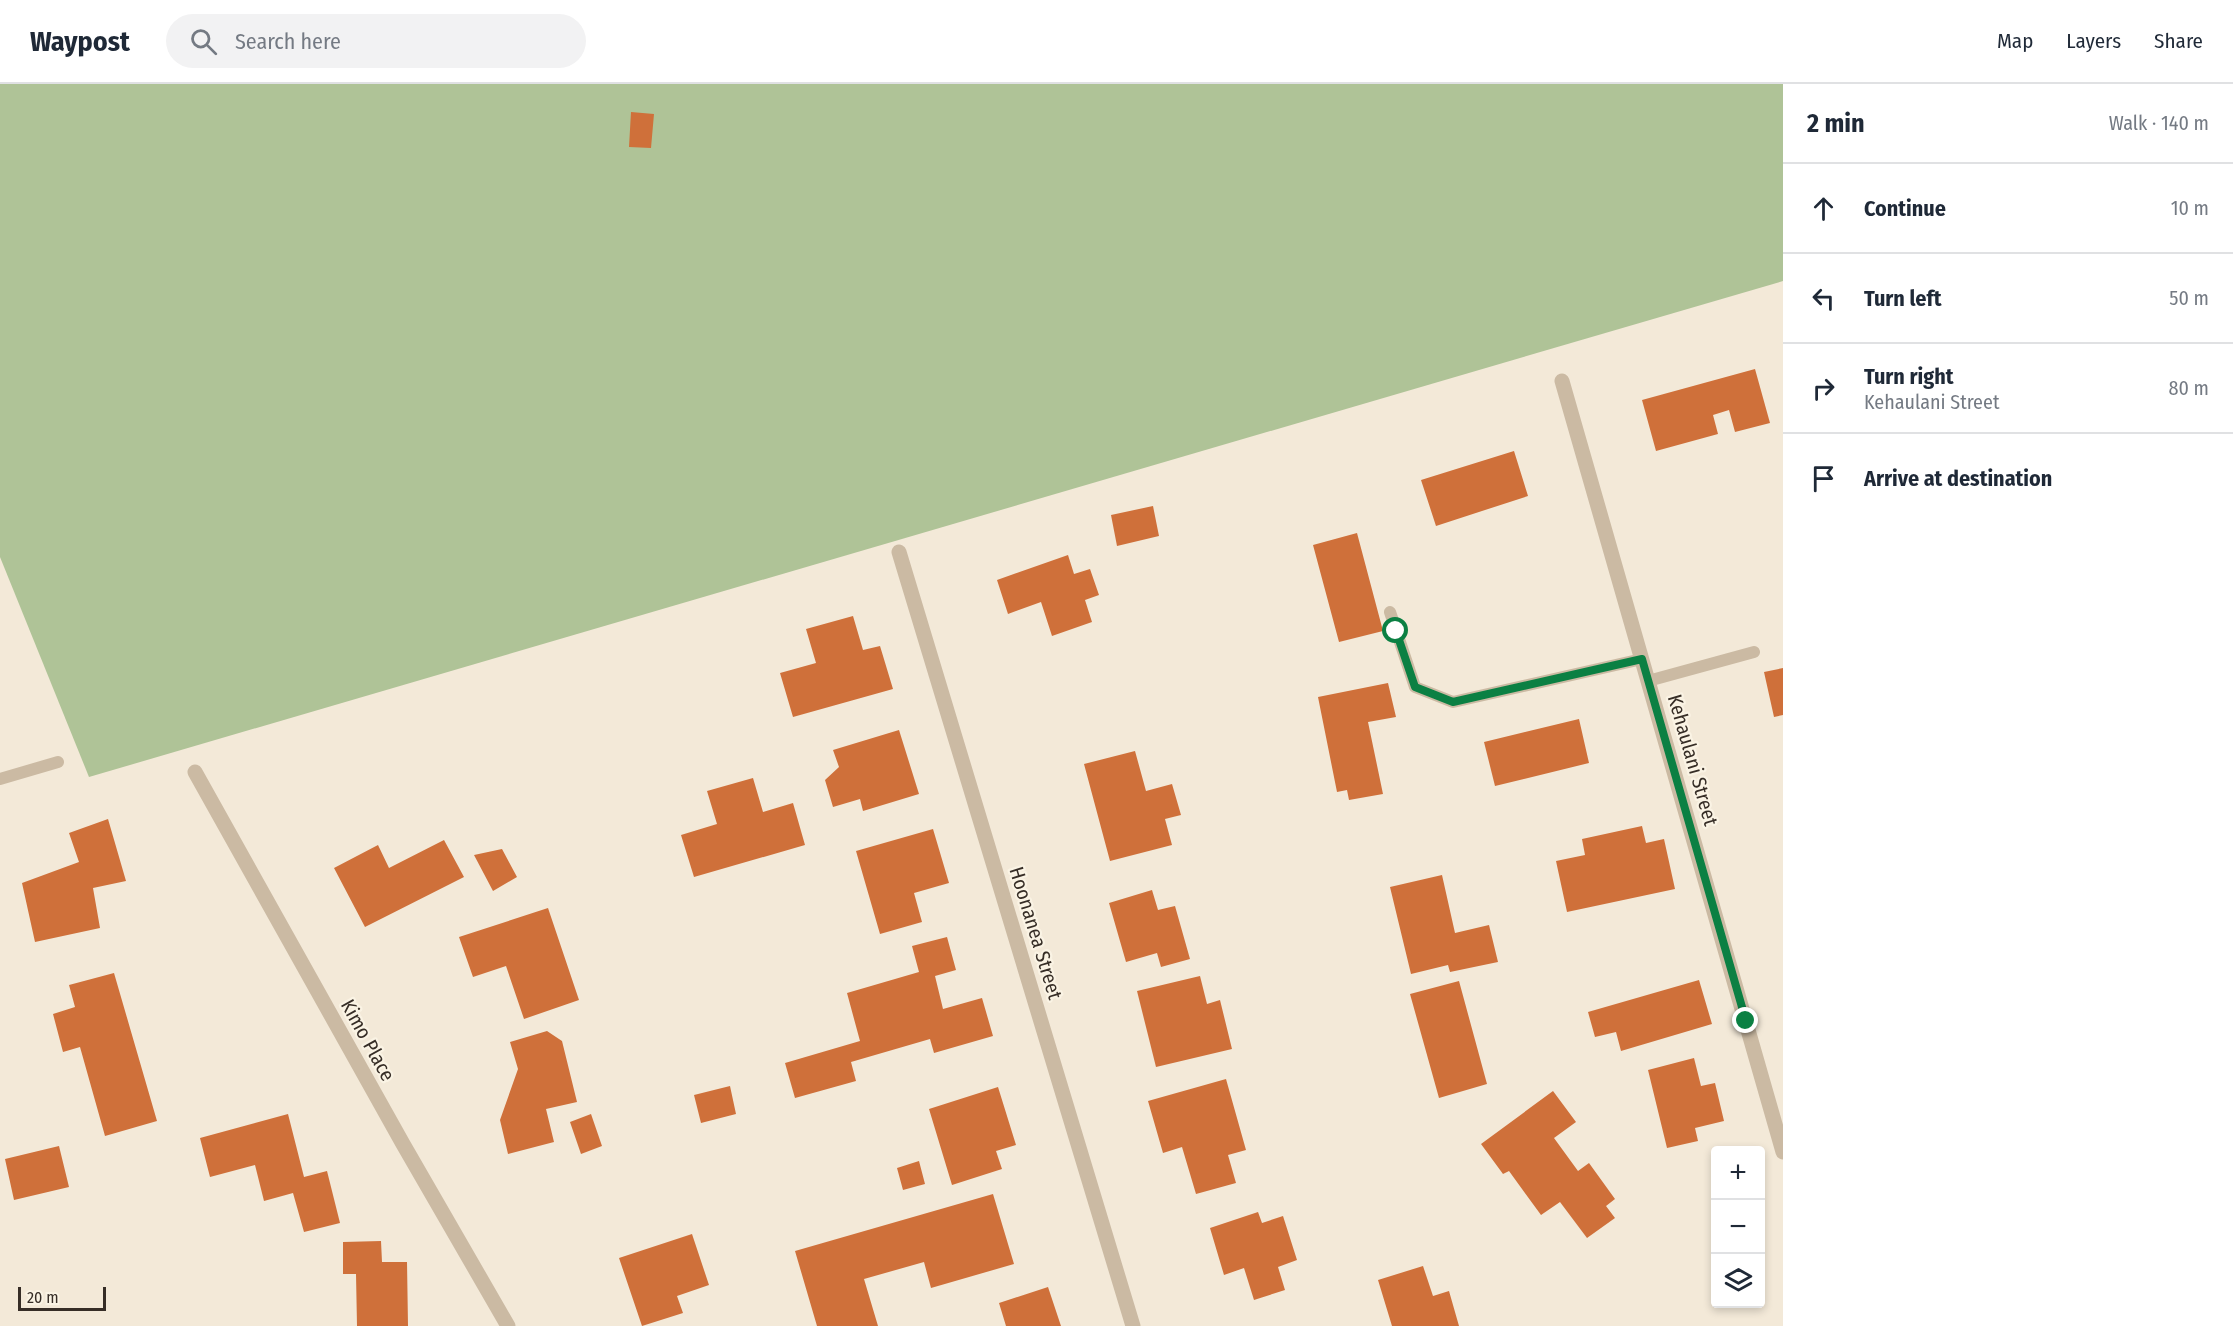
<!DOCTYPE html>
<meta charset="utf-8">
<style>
body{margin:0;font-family:"Fira Sans Condensed",sans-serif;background:#f2f2f3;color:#1f2937}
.controls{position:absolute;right:18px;bottom:18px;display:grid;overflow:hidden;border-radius:6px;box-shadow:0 3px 9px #0003}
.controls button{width:54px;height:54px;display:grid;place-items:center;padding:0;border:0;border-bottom:2px solid #e0e1e3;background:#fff;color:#1f2937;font:30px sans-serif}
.scale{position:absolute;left:18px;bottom:15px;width:88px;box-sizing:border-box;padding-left:6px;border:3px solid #362d26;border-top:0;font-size:16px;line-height:21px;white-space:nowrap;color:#362d26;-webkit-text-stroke:4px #faf3e4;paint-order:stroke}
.stop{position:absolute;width:18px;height:18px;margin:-14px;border:4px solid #0b8043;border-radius:50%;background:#fff}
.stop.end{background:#0b8043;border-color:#fff;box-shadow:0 2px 6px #0008}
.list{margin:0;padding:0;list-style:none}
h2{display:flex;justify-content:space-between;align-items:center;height:78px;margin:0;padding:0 24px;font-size:26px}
h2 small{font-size:20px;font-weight:400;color:#747a83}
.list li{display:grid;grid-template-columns:39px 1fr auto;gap:18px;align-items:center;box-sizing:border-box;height:90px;padding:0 24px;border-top:2px solid #e0e1e3}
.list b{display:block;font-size:22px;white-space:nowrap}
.list p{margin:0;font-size:20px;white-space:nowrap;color:#747a83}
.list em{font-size:20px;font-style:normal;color:#747a83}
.icon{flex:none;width:33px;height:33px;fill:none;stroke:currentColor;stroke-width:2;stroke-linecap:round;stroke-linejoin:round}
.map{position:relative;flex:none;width:1783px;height:1242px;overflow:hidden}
header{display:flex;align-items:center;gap:36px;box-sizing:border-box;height:84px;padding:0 30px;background:#fff;border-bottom:2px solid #e0e1e3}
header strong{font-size:28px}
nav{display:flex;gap:33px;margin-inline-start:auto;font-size:21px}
.search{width:420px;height:54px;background:#f2f2f3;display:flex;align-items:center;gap:15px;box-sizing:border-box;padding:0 21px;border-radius:33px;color:#747a83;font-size:22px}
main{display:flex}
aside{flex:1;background:#fff}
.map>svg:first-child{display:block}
.green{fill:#afc397}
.building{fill:#cf703a}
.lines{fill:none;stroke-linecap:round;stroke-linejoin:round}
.lane{stroke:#cbbaa3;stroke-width:12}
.street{stroke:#cbbaa3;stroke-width:15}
.route{stroke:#0b8043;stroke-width:8}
.labels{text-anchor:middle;stroke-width:4.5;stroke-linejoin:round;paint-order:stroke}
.street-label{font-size:20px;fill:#362d26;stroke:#faf3e4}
</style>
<header>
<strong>Waypost</strong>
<div class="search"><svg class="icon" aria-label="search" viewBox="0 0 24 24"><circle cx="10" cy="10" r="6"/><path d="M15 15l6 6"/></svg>Search here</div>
<nav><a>Map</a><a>Layers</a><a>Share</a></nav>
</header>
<main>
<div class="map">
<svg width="1783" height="1242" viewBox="0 0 1783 1242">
<rect width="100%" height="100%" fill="#f3e9d8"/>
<path class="green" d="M0,0H1783V197L89,693L0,473Z"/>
<path class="building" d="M631,28L654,30L651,64L629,63Z
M1755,285L1770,339L1735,348L1729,326L1713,331L1718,350L1656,367L1642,316Z
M1514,367L1528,412L1436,442L1421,396Z
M1153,422L1159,452L1117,462L1111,431Z
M1357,449L1383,547L1339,558L1313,461Z
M1068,471L1074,490L1090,485L1099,511L1085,516L1092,538L1052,552L1041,518L1008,530L997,496Z
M853,532L863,566L880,562L893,605L793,633L780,589L816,579L806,545Z
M1783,584V631L1774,633L1764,588Z
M1388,599L1396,633L1368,638L1383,710L1349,716L1347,706L1337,708L1318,613Z
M1579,635L1589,679L1495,702L1484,658Z
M899,646L919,710L863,727L860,715L833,723L825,696L839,683L833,666Z
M1135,667L1146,707L1172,700L1181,731L1165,735L1172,761L1110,777L1084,680Z
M753,694L763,728L793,719L805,761L694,793L681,751L717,740L707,707Z
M108,735L126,797L93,804L100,844L35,858L22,799L79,778L69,749Z
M1642,742L1646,759L1664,755L1675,805L1567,828L1556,777L1585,771L1582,755Z
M933,745L949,799L914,809L922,838L880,850L856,767Z
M444,756L464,793L365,843L334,784L378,761L389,784Z
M502,765L517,793L493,807L474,771Z
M1442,791L1455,849L1489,841L1498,878L1450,888L1448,881L1411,890L1390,803Z
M1152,806L1158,826L1175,822L1190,875L1161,883L1157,869L1126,878L1109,819Z
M548,824L579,916L524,935L506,882L473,893L459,853Z
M947,853L956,886L935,892L943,925L982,914L993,952L934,969L930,955L851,978L856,997L795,1014L785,979L860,957L847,909L919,888L912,862Z
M114,889L157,1037L105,1052L80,963L63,968L53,930L75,923L69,901Z
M1200,892L1207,920L1220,916L1232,965L1156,983L1137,907Z
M1699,896L1712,940L1621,967L1616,948L1595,953L1588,928Z
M1459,897L1487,1000L1439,1014L1410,910Z
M547,947L562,957L577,1018L546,1025L554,1058L508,1070L500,1036L518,985L510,958Z
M1694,974L1701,1002L1715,999L1724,1037L1695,1044L1698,1057L1667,1064L1648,986Z
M1226,995L1246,1066L1228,1071L1236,1099L1196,1110L1182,1063L1163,1069L1148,1017Z
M730,1002L736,1030L701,1039L694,1011Z
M998,1003L1016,1061L996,1067L1002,1085L952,1101L929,1025Z
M1553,1007L1576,1038L1554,1054L1578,1087L1589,1079L1615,1115L1606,1122L1615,1134L1587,1154L1560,1118L1541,1131L1509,1087L1503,1090L1481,1060Z
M288,1030L304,1093L327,1087L340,1139L304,1148L293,1109L264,1117L255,1081L210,1093L200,1054Z
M591,1030L602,1062L581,1070L570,1038Z
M59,1062L69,1103L14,1116L5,1075Z
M919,1077L925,1100L903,1106L897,1084Z
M993,1110L1014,1180L931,1204L924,1178L864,1195L878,1242H817L795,1167Z
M1258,1128L1262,1139L1283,1132L1297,1176L1278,1183L1285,1206L1254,1216L1244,1184L1224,1191L1210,1144Z
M692,1150L709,1201L677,1212L683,1229L642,1242L619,1174Z
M381,1157L382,1178H407L408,1242H357L356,1190H343V1158Z
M1423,1182L1433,1212L1449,1207L1459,1242H1392L1378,1196Z
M1048,1203L1061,1242H1006L999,1219Z"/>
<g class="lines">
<path class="lane" d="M1390,528L1415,603L1453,618L1642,575
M1648,597L1754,568
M0,695L58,678"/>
<path class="street" d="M1562,297L1783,1068
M899,468L1133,1242
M195,688L403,1060L508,1242"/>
</g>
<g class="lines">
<path class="route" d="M1396,547L1415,603L1453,618L1642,575L1746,937"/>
</g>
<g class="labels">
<g class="street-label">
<text transform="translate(1693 676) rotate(74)" y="7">Kehaulani Street</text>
<text transform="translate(1036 849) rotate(73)" y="7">Hoonanea Street</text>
<text transform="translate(368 956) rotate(61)" y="7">Kimo Place</text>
</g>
</g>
</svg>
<div class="controls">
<button>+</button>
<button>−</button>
<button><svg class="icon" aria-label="layers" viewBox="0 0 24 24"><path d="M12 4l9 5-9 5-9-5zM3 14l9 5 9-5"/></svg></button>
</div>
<div class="scale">20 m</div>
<div class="stop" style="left:1396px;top:547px"></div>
<div class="stop end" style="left:1746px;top:937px"></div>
</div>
<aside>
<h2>2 min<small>Walk · 140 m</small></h2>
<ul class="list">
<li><svg class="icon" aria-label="ahead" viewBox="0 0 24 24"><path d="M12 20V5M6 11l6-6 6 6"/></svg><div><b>Continue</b></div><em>10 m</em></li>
<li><svg class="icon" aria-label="left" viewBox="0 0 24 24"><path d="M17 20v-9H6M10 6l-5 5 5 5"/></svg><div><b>Turn left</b></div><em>50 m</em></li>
<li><svg class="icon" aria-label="right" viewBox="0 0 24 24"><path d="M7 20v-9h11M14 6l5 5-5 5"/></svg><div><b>Turn right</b><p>Kehaulani Street</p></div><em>80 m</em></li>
<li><svg class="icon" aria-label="arrive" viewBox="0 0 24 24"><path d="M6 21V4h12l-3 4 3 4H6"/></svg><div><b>Arrive at destination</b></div></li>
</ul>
</aside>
</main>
